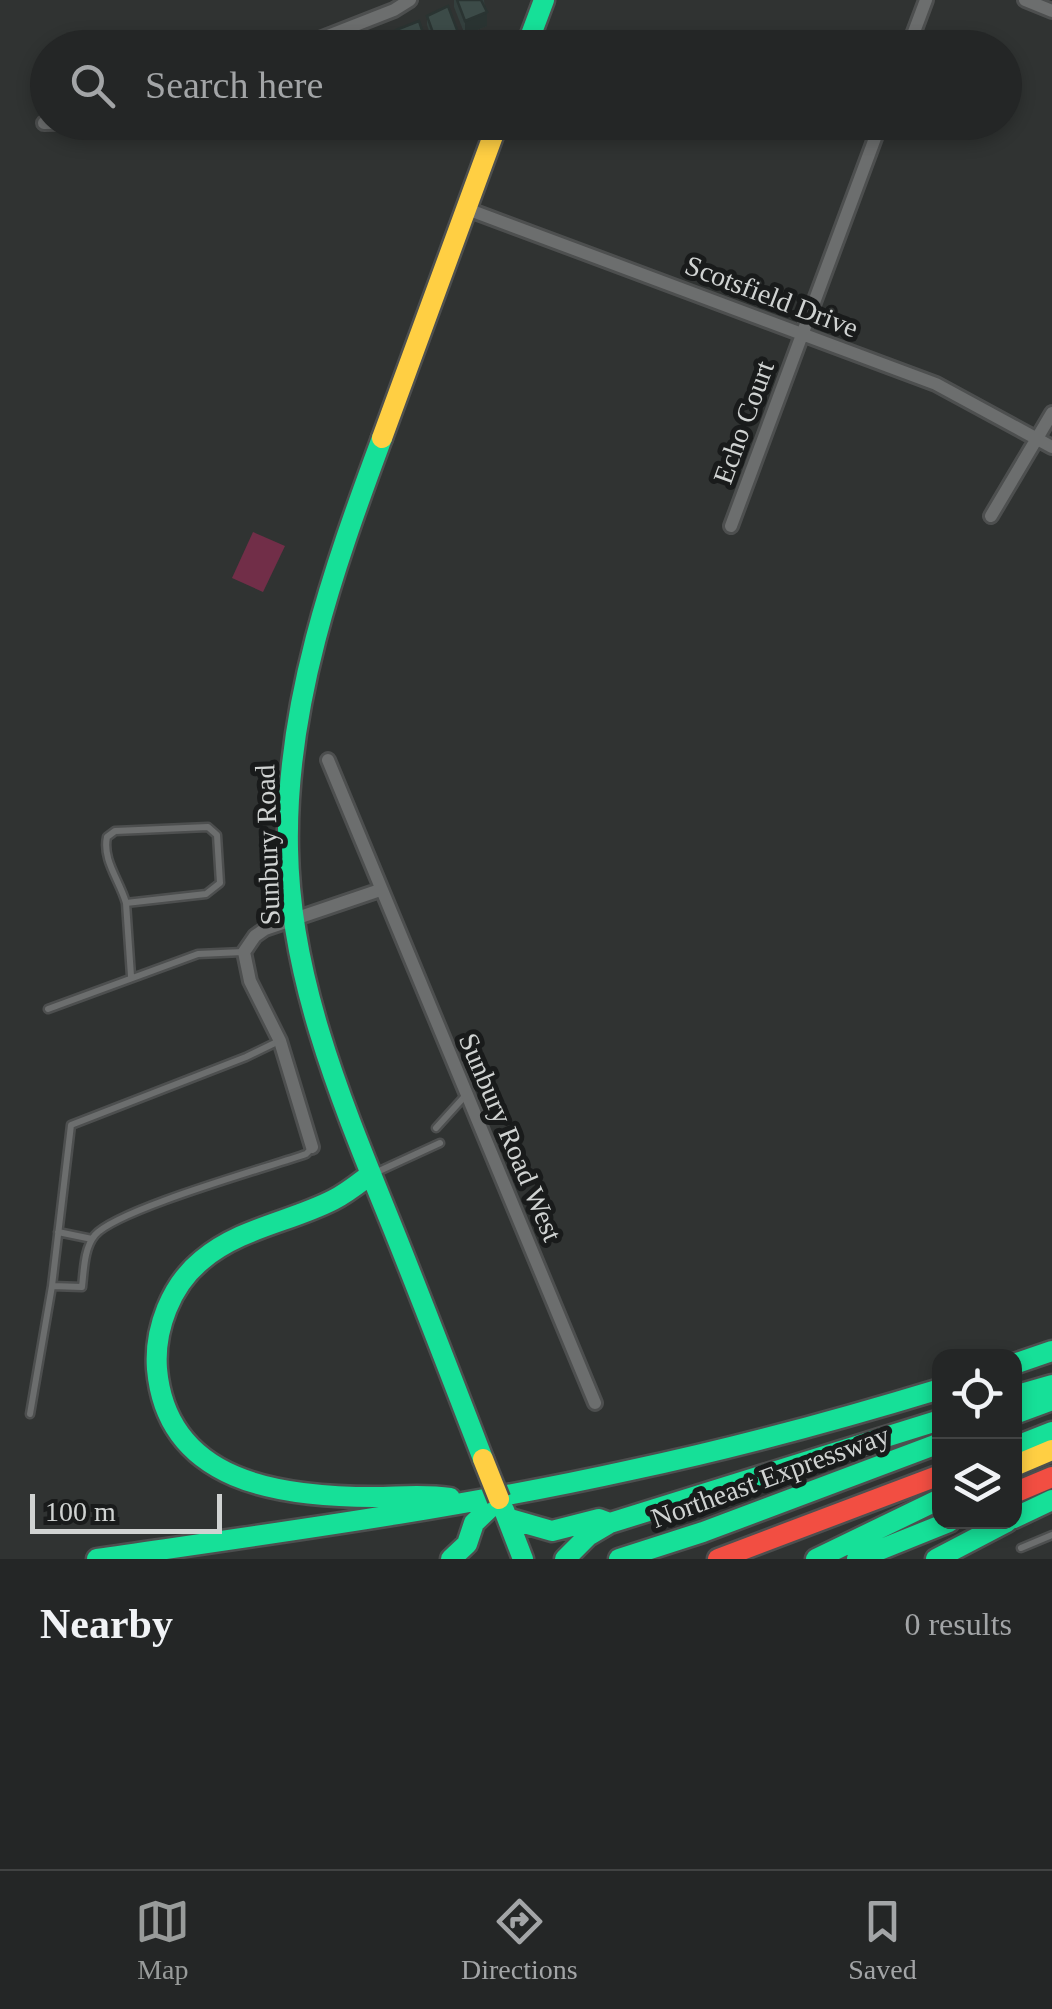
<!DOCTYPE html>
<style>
body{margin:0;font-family:"Times New Roman",serif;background:#2c2e2e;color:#f1f3f6}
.controls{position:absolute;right:30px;bottom:30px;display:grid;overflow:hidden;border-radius:20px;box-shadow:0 5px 15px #0003}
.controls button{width:90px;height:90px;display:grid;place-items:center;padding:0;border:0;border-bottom:2px solid #414343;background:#242626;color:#f1f3f6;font:50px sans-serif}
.scale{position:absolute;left:30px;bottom:25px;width:192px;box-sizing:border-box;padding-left:10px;border:5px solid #d0d3d2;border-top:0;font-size:28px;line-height:35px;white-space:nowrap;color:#d0d3d2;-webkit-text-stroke:8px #191b1b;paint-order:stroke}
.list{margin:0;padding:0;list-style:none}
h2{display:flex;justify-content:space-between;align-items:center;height:130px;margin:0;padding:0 40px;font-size:42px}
h2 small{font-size:32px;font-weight:400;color:#a3a5a7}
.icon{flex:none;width:55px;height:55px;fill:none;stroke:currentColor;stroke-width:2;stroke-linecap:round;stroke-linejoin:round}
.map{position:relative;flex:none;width:1052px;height:1559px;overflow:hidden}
.search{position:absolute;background:#242626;box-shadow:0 5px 15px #0003;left:30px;right:30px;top:30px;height:110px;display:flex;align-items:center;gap:25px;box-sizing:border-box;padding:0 35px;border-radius:55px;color:#a3a5a7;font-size:38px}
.sheet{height:310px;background:#242626}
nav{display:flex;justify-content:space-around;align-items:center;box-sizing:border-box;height:140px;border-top:2px solid #414343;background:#242626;font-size:28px;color:#a3a5a7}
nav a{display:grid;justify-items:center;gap:5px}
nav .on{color:#989b9a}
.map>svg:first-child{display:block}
.green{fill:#712e48}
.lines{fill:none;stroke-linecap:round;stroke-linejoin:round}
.lane-casing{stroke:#4d4f4f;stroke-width:11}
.street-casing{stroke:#4d4f4f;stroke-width:18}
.fast-casing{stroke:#4d4f4f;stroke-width:25}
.slow-casing{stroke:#4d4f4f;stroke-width:25}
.jam-casing{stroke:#4d4f4f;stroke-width:25}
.lane{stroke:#6c6e6e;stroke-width:6}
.street{stroke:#6c6e6e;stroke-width:12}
.fast{stroke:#16e098;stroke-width:20}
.slow{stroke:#ffcf43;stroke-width:20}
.jam{stroke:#f24e42;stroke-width:20}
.slow-bridge-casing{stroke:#4d4f4f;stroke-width:25;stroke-linecap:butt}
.slow-bridge{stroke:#ffcf43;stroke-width:20}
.wall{fill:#34403e}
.shaded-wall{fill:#2a3432}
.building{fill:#3c4b48;stroke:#2a3432;stroke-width:2.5}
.labels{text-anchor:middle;stroke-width:10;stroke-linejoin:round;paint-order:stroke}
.street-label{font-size:28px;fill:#d0d3d2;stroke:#191b1b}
</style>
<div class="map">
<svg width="1052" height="1559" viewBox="0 0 1052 1559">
<rect width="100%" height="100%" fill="#303332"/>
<path class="green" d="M253,532L285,546L263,592L232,578Z"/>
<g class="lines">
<defs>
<path id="lane" d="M126,903C120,881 102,860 107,837L115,831L208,827L217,835L220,883L206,894L126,903L131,976
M48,1009L198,954L243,952
M436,1128L465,1096
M377,1172L440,1143
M58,1232L92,1239
M52,1286L82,1287C84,1270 84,1248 95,1235C118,1209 266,1168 306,1154L311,1149
M30,1414L52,1286L71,1125L246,1057L279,1041
M1021,1548L1052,1535"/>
<path id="street" d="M1025,0L1052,11
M297,48L394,10L410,0
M908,48L926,0
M44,123L91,122
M467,209L936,384L1052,447
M991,516L1052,413
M731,526L881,122
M328,760L595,1403
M312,1147L280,1041L250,981L244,952L255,936L265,929L380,890"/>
<path id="fast" d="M526,48L544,0
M382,438C333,570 285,706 288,849C290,981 343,1105 392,1226C423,1303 453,1381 483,1459
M371,1174C359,1183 347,1193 333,1200C290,1222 240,1228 202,1260C171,1285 154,1329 157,1369C167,1483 281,1497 374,1497C399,1497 424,1494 450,1498
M1014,1364L1052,1351
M1014,1396L1052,1385
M1014,1414L1052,1400
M1014,1447L1052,1432
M504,1510L523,1559
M507,1518L552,1531L599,1519L607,1522
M1014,1518L1052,1500
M97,1559C275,1533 455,1509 631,1470C735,1448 838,1420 940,1389
M451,1559L467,1544L474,1523L499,1499
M565,1559L588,1536L610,1523L940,1420
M619,1559L703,1532L940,1443
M816,1559L940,1499
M857,1559L949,1522
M936,1559L1007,1522"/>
<path id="slow" d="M382,438L498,122
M1014,1466L1052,1450"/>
<path id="jam" d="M1014,1493L1052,1477
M718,1559L940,1475"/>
</defs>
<use href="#lane" class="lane-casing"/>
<use href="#street" class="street-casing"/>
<use href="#fast" class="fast-casing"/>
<use href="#slow" class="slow-casing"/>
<use href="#jam" class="jam-casing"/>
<use href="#lane" class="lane"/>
<use href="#street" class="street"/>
<use href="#fast" class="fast"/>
<use href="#slow" class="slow"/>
<use href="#jam" class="jam"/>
<defs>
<path id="slow-bridge" d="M483,1459L499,1499"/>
</defs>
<use href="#slow-bridge" class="slow-bridge-casing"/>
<use href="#slow-bridge" class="slow-bridge"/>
</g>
<path class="wall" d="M454,0H484L487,26L465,35L454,7Z
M427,16L459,44L451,48H435L427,25Z
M396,30L428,48H398Z"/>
<path class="shaded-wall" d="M487,12V26L465,35V21Z
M459,35V44L451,48H437V44Z"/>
<path class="building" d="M457,0H481L487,12L465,21Z
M448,6L459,35L437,44L427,16Z
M419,21L428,48H402L396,30Z"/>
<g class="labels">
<g class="street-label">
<text transform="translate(772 296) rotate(21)" y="10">Scotsfield Drive</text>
<text transform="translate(743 422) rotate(-70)" y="10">Echo Court</text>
<text transform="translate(267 845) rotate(-92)" y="10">Sunbury Road</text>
<text transform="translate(511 1137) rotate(67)" y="10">Sunbury Road West</text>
<text transform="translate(770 1476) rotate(-20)" y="10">Northeast Expressway</text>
</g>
</g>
</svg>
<div class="controls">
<button><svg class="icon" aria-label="locate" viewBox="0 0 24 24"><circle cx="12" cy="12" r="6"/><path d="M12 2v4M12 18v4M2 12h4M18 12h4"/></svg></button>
<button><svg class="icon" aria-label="layers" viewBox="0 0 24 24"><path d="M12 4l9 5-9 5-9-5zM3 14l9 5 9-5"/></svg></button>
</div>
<div class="scale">100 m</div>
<div class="search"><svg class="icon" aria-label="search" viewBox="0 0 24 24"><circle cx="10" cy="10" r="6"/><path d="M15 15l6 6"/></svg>Search here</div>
</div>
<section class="sheet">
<h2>Nearby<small>0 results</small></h2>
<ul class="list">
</ul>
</section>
<nav>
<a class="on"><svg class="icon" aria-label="map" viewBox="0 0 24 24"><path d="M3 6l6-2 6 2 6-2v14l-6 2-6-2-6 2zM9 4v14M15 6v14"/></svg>Map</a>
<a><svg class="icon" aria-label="directions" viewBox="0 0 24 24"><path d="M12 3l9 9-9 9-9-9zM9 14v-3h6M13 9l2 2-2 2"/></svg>Directions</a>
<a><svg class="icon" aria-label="saved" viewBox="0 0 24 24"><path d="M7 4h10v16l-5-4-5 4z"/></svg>Saved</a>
</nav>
